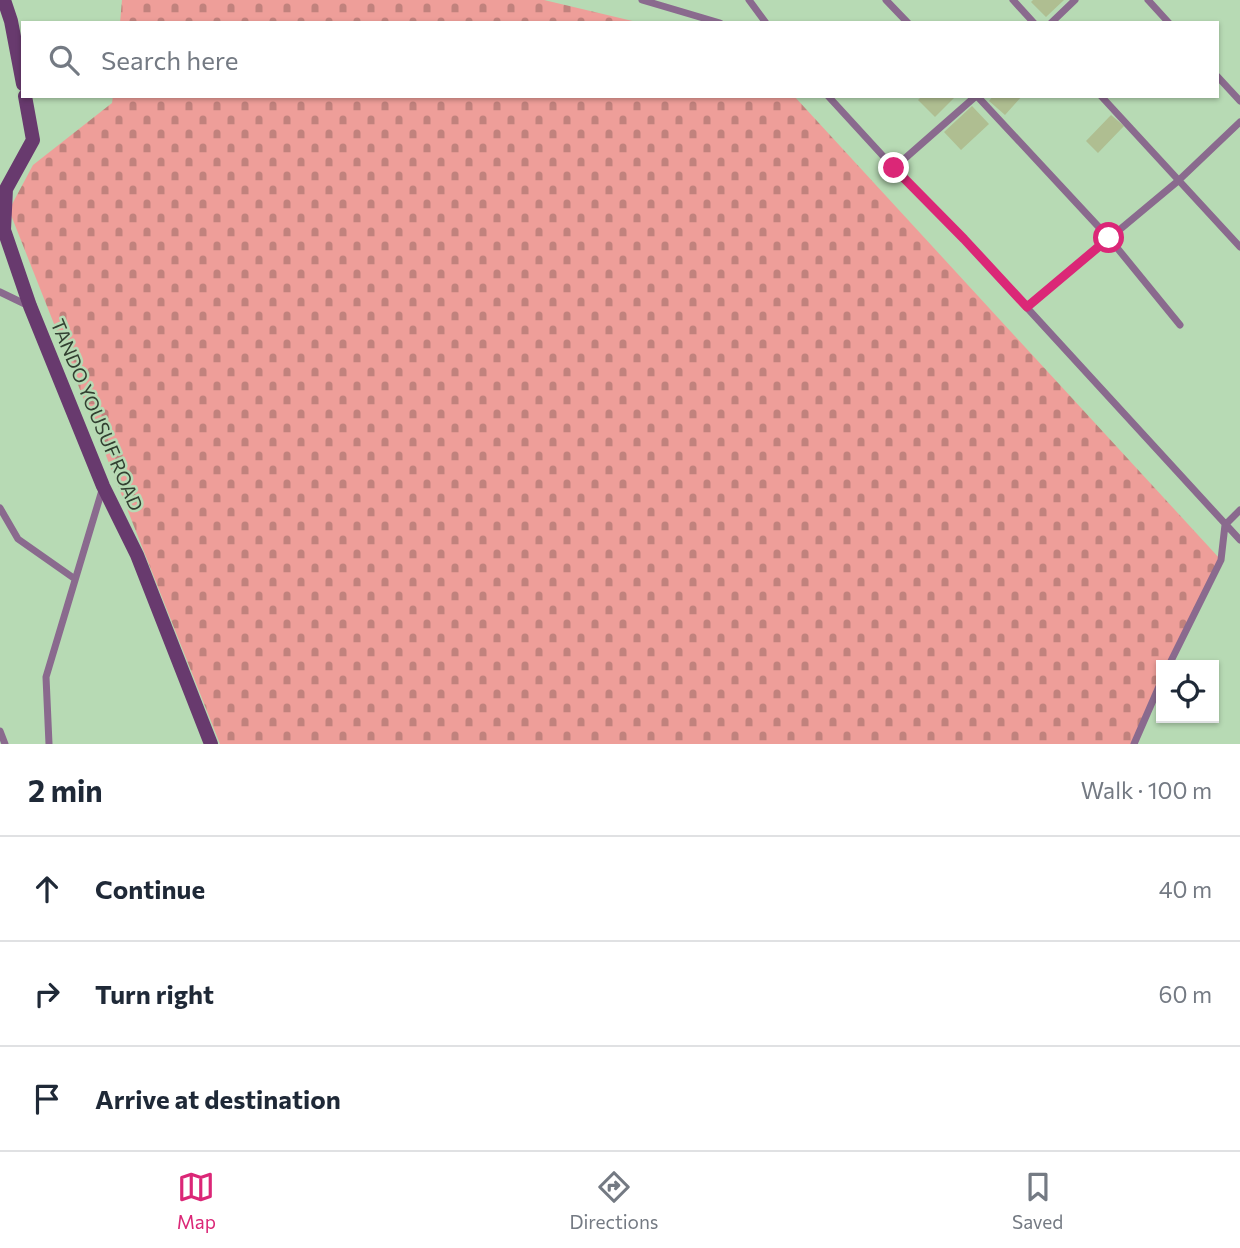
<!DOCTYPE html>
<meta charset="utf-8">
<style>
body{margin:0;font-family:Commissioner,sans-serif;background:#f2f2f3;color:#1f2937}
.controls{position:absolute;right:21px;bottom:21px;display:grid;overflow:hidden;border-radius:0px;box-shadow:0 2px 5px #0004}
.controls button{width:63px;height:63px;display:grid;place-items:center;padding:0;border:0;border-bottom:2px solid #e0e1e3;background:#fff;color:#1f2937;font:35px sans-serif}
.stop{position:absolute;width:21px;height:21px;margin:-16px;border:5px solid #db2777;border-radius:50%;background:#fff}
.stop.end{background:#db2777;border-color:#fff;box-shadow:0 2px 7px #0008}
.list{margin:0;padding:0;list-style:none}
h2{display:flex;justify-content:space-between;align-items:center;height:91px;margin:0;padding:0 28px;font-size:30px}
h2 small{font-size:23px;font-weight:400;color:#747a83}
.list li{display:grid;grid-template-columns:46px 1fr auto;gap:21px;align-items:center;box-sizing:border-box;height:105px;padding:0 28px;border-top:2px solid #e0e1e3}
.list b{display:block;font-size:26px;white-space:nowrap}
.list em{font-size:23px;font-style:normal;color:#747a83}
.icon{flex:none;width:38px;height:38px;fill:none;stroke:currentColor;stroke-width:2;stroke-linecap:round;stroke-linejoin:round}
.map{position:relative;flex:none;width:1240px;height:744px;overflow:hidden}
.search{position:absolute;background:#fff;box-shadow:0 2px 5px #0004;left:21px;right:21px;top:21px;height:77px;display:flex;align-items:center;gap:18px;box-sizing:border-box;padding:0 24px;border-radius:0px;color:#747a83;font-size:26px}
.sheet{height:406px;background:#fff}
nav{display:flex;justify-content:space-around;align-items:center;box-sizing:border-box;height:98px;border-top:2px solid #e0e1e3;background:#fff;font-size:19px;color:#747a83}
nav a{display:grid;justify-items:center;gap:4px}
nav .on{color:#db2777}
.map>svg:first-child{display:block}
.cemetery{fill:url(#cemetery-stones)}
.building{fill:#afbe91}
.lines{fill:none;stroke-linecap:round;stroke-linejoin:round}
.street{stroke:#8a6a8e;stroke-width:7}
.secondary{stroke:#683a6e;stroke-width:14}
.route{stroke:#db2777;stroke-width:9}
.labels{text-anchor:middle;stroke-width:5;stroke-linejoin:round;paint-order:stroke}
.street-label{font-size:19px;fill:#324031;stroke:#b7dab4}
</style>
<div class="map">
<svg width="1240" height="744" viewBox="0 0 1240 744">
<defs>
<pattern id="cemetery-stones" width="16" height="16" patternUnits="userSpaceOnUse" patternTransform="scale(1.75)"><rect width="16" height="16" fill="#ee9e99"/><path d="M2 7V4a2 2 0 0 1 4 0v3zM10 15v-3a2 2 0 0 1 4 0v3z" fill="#c1827d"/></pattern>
</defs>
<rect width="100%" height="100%" fill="#b7dab4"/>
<path class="cemetery" d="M122,0H544L641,23H120Z
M113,96H794L1221,560L1172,665H1161V688L1135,744H220L9,210L33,165L112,103Z"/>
<path class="building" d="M1033,0H1064L1046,17L1031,2Z
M922,96H956L935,117L918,100Z
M993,96H1022L1005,115L989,101Z
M972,106L989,124L961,150L944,132Z
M1111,115L1124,126L1098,153L1086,141Z"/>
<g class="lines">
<path class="street" d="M642,0L720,23
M749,0L766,23
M886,0L908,23
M1013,0L1034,23
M1148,0L1169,23
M1051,23L1075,0
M1217,76L1240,101
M828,96L894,168L964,239L1240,540
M977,96L1109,238L1180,325
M1101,96L1240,247
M894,168L976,96
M0,292L29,306
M1027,307L1178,181L1240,122
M0,508L18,539L75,579
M1169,665L1221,560L1225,525L1240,510
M0,731L5,744
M49,744L46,677L103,487
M1134,744L1161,682"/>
<path class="secondary" d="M4,0L11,21L23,84
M25,96L33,140L6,189L4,230L30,306L103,486L137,555L211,744"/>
</g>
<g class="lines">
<path class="route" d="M894,168L964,239L1027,307L1109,238"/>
</g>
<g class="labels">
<g class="street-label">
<text transform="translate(97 415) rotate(67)" y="7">TANDO YOUSUF ROAD</text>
</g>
</g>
</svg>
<div class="controls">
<button><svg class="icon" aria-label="locate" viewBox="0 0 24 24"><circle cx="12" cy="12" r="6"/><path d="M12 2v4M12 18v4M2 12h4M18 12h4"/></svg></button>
</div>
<div class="stop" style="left:1109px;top:238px"></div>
<div class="stop end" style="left:894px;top:168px"></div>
<div class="search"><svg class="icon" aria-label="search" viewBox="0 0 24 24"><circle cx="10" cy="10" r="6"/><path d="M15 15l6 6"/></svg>Search here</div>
</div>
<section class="sheet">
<h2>2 min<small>Walk · 100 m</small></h2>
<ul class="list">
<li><svg class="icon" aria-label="ahead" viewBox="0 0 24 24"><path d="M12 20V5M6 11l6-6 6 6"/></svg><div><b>Continue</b></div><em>40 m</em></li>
<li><svg class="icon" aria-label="right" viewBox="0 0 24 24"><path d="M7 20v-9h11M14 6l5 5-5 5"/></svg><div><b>Turn right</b></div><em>60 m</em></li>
<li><svg class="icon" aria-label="arrive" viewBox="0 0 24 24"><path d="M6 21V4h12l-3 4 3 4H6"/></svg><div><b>Arrive at destination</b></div></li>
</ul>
</section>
<nav>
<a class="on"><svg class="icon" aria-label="map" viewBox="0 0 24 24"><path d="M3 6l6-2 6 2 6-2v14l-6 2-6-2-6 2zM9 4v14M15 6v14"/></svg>Map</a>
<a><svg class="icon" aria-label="directions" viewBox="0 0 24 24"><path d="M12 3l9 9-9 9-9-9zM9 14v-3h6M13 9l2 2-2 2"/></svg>Directions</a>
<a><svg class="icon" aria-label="saved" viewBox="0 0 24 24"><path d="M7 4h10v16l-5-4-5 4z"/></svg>Saved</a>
</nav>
